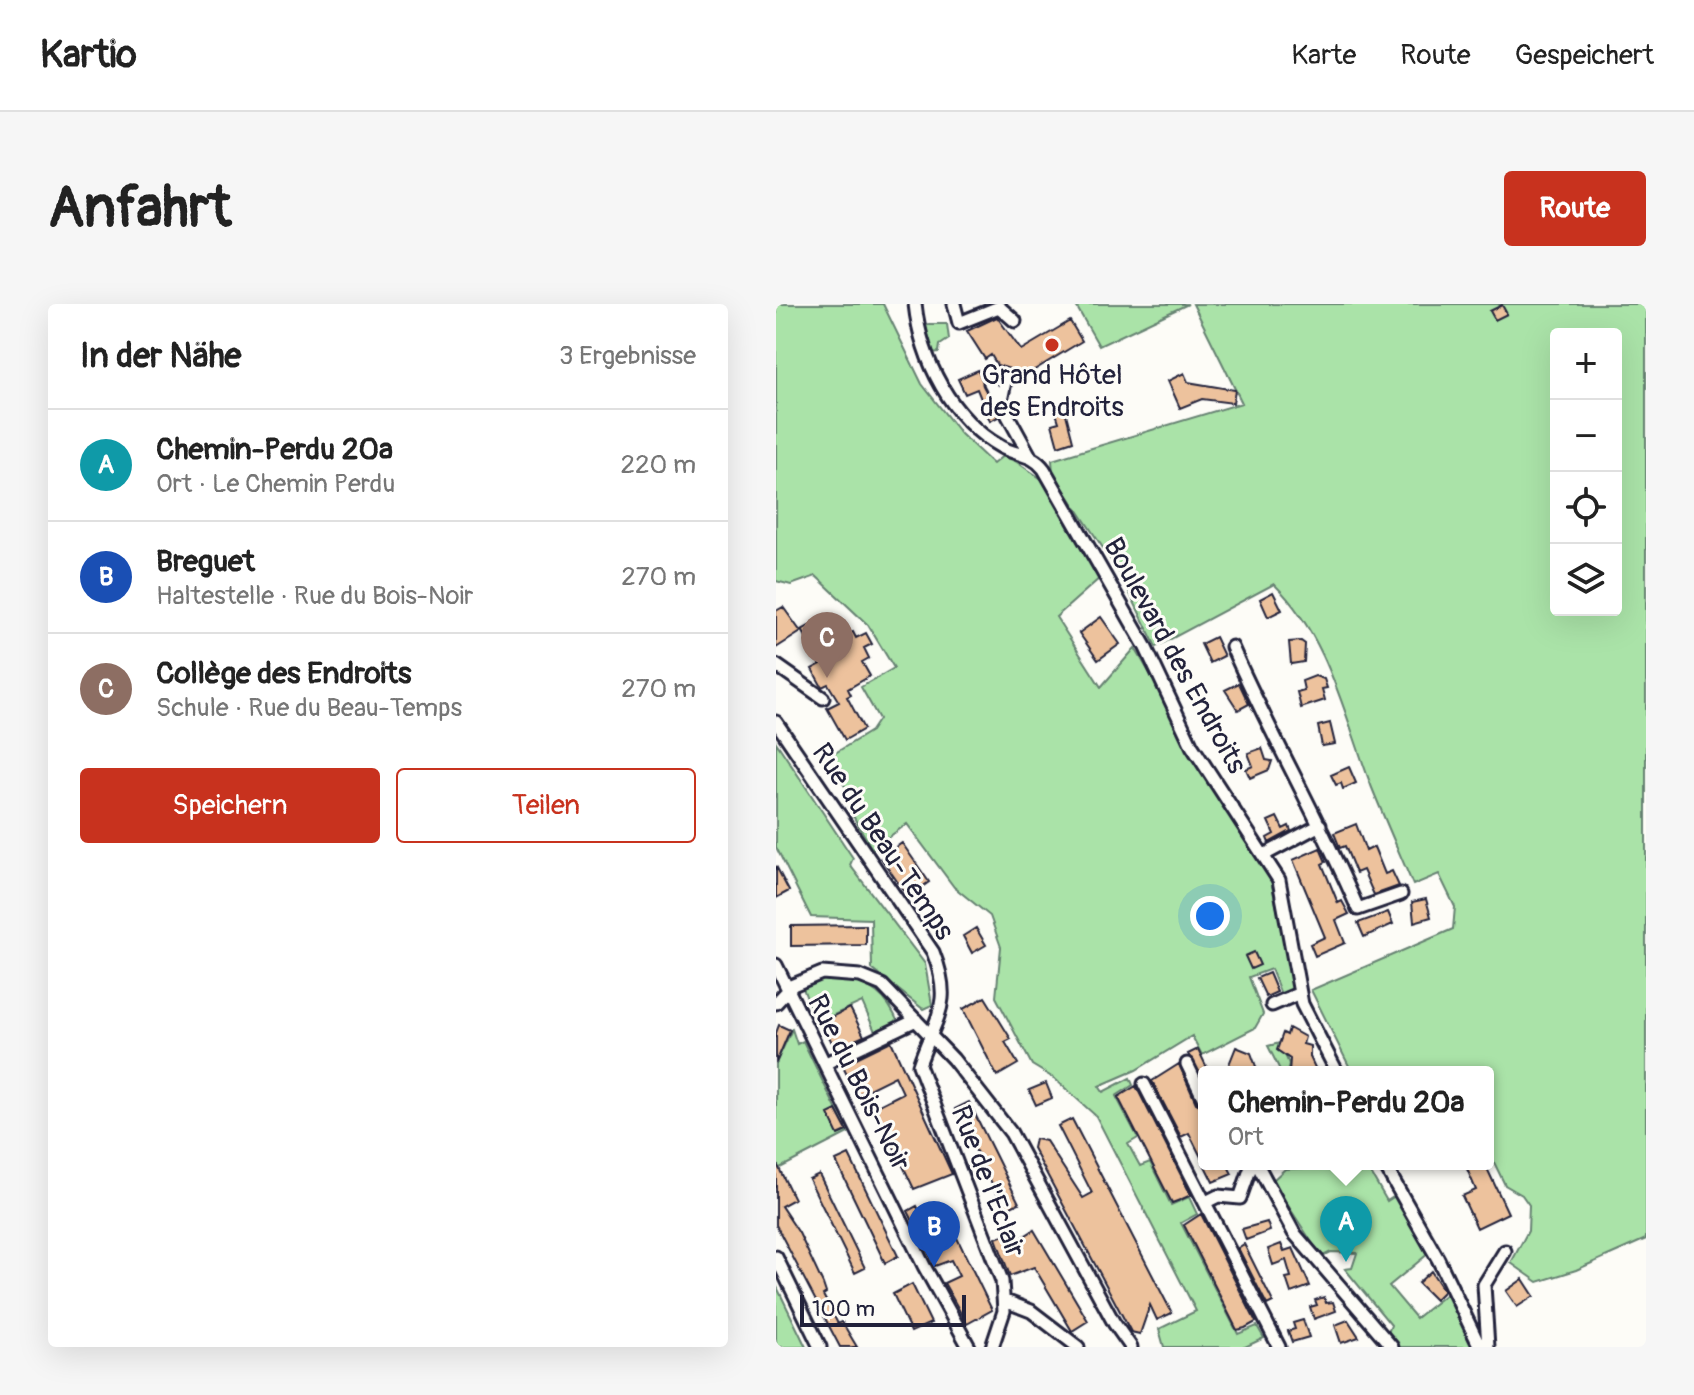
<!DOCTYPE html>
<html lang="de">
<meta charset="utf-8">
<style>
body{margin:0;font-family:Pangolin,sans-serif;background:#f6f6f6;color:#222}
.controls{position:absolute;right:24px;top:24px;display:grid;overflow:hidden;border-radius:8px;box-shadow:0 8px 32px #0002}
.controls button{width:72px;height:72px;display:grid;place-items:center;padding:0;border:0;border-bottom:2px solid #e0e0e0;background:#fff;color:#222;font:40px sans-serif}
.scale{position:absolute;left:24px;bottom:20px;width:166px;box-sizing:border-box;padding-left:8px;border:4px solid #22223b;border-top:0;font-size:22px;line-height:28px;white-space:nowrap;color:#22223b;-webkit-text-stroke:6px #fdfcf7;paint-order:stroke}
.you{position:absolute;left:434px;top:612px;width:28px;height:28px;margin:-20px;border:6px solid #fff;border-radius:50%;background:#1a73e8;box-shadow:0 0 0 12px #1a73e833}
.badge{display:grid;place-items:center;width:52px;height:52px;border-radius:50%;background:#c8321e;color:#fff;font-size:26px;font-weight:700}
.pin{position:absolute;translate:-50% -66px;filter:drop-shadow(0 2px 4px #0008)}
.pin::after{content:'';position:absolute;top:42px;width:28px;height:24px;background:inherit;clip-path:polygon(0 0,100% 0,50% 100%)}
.popup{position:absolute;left:422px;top:762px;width:296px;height:104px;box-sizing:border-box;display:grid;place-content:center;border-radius:8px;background:#fff;filter:drop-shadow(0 2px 6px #0005);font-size:26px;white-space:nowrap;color:#767676}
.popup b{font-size:30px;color:#222}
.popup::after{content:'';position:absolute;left:50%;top:100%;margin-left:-16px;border:16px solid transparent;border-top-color:#fff}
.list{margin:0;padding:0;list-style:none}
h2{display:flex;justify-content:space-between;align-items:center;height:104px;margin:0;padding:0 32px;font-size:34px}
h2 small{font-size:26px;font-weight:400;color:#767676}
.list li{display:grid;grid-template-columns:52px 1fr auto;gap:24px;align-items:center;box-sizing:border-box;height:112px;padding:0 32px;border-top:2px solid #e0e0e0}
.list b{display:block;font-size:30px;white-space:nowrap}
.list p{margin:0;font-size:26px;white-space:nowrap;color:#767676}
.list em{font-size:26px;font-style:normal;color:#767676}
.actions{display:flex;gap:16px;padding:24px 32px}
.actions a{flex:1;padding:18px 0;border:2px solid #c8321e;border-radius:8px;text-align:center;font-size:28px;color:#c8321e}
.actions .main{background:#c8321e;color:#fff}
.icon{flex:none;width:44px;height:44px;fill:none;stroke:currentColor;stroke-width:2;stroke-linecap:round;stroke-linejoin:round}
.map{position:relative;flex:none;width:870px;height:1043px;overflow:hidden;border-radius:8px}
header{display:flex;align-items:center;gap:48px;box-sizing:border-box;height:112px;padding:0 40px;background:#fff;border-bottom:2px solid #e0e0e0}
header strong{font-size:38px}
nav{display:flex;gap:44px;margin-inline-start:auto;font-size:28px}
.intro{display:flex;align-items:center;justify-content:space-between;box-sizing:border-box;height:192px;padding:0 48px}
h1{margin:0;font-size:56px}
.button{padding:20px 36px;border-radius:8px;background:#c8321e;color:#fff;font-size:28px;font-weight:700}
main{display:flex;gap:48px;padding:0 48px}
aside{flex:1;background:#fff;border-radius:8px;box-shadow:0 8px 32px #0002}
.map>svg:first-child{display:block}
.green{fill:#aae3a8;stroke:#668272;stroke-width:2;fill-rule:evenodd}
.building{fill:#edc29d;stroke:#22223b;stroke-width:2}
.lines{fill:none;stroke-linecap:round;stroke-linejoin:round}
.minor-casing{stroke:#22223b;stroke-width:17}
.minor{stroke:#fdfcf7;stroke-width:11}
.poi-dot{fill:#c8321e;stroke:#fdfcf7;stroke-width:3}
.labels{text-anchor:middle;stroke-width:6;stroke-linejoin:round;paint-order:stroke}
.poi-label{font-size:28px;fill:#22223b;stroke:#fdfcf7}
.street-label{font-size:28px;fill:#22223b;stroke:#fdfcf7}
</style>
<header>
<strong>Kartio</strong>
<nav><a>Karte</a><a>Route</a><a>Gespeichert</a></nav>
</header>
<div class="intro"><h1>Anfahrt</h1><a class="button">Route</a></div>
<main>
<aside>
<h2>In der Nähe<small>3 Ergebnisse</small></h2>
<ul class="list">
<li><span class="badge" style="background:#0f9aa8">A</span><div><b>Chemin-Perdu 20a</b><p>Ort · Le Chemin Perdu</p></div><em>220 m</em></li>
<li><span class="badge" style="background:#1a4fb4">B</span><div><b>Breguet</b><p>Haltestelle · Rue du Bois-Noir</p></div><em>270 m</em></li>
<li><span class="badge" style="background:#8d6e63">C</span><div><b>Collège des Endroits</b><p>Schule · Rue du Beau-Temps</p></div><em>270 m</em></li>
</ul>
<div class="actions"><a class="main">Speichern</a><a>Teilen</a></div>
</aside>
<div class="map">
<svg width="870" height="1043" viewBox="0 0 870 1043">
<rect width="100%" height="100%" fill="#fdfcf7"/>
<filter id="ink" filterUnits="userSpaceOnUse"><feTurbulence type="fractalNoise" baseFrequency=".0125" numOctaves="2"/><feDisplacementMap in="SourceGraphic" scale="16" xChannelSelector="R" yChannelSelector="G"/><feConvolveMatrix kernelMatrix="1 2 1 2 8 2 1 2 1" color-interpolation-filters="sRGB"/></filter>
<g filter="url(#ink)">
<path class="green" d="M0,0H107L146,80L185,130L217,160L229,150L267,176L325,273L280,313L325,383L359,344L495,577L519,688L506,693L495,665L473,673L487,710L479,724L426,751L416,732L360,766L323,782L327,788L354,774L357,781L340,792L362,834L352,840L364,862L374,858L395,901L413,893L421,910L405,919L462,1030L481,1022L488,1034L469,1043H388L383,1025L420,1007L320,812L279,775L256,761L220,693L225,643L214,612L178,583L131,520L96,545L72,503L79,498L51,454L95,427L103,415L85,383L118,364L92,321L40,272L15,281L0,277Z
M299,0H412L323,42Z
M417,0H870V935L800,966L762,978L735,959L752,927L753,901L746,891L729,881L712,846V768H576L535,686L677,625L679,603L663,570L637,581C623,548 609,516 596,484C569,414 553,334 498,280L380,343L345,271L277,169L276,156L466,99ZM780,30H840V306H780Z
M153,20H171L173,35L164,41L163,48L156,49L148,21Z
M0,438L77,554L74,561L149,660L156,701L147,705L96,665L95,615L35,613L0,543Z
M63,674C95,680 111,690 123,721L101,732L86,698L40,719L27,684L45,676Z
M16,725L21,740L27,737L72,829L0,866V759Z
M504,739L513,760L511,768H505L492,742Z
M559,860H601L593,866L611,897L619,892L653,949L613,982L640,1014L674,987L699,1043H623L612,1029L615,1021L569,965L576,964L581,949L555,948L547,952L539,943L496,877L509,865L554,863Z
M0,981L30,1043H0Z"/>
<path class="building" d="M726,1L731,10L719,16L714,7Z
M221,13L245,46L294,17L306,37L250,71L238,72L234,65L221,61L215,51L209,55L191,27Z
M202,66L222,113L214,117L201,85L189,90L182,75Z
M408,69L412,78L459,86L457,99L426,95L404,104L392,77Z
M289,106L297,137L282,142L276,120L283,118L280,109Z
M497,288L506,306L492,313L484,295Z
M7,303L25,328L0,344V307Z
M53,311L59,320L64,317L72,330L77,328L80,334L90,329L96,340L88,344L93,354L86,358L94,372L72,385L75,391L71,393L88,425L69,436L51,404L63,398L52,380L46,383L36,365L45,360L26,326Z
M325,313L344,340L322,356L303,329Z
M439,333L448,352L434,359L425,340Z
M525,337L529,340L528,358L515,360L513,338Z
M539,372L548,375L551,384L546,385L549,396L525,404L521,388L528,386L526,377Z
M463,379L473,400L462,406L449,386Z
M554,419L559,440L546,442L542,422Z
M486,444L490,456L496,457L493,466L474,474L470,465L477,462L472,449Z
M573,463L580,479L567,485L565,479L560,481L555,471Z
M501,513L507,525L513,522L515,527L493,539L491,534L498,530L492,517Z
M580,520L590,547L598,543L609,570L616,567L623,582L598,591L587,566L580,569L569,542L564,544L558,529Z
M126,539L153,578L132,593L105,554Z
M544,544L550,558L546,560L562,599L566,597L573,610L560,616L569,639L539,652L534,640L549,633L517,556Z
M0,562L13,587L0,594Z
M650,595L655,613L638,618L636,598Z
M612,608L617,620L588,633L582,619Z
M90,621V641L15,642V622Z
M200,624L210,641L196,649L187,632Z
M478,648L484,661L475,665L469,652Z
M493,669L501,688L490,693L481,674Z
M209,693L235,735L229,738L242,760L221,772L187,705Z
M74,704L88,732L59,745L46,718Z
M3,721L14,726L0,759V729Z
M513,724L529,733L527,740L534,742V753L541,768H513L514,755L501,746L507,729L511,731Z
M115,737L176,870L138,885L99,803L127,789L119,772L81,791L66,761Z
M460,743L475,749L482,768H450Z
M422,745L433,768H428V776L412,750Z
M403,760L420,799L428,803V859L413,829L405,833L376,777Z
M270,779L276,794L260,801L253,786Z
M360,782L415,891L404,896L396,899L342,793Z
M193,798L243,899L229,906L179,805Z
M60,806L71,827L62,831L52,810Z
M296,815L396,1009L381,1016L374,1001L364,1030L355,1028L257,844L259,835L270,837L307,894L316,889L282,822Z
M73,851L122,952L109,959L60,857Z
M0,858L18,895L5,902L23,929L47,980L50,989L47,991L62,1020L66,1018L81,1043H64L0,921Z
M428,860H451L456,870L437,878Z
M702,860H709L732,909L701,924L686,892L700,886L691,865Z
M43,870L89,964L79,969L33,875Z
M141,902L148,917L168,907L216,1006L191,1020L168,979L183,972L175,956L159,962L132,907Z
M425,910L480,1018L469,1024L461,1026L408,921Z
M491,918L494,927L470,936L466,925Z
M258,926L312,1017L296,1027L258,963L234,972L220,934L230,930L234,941Z
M468,940L497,998L491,1001L462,944Z
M505,940L508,947L517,944L534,982L515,989L510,974L515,973L510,956L497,961L492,945Z
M655,967L668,987L659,996L642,979Z
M747,975L758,992L741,1003L730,987Z
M136,980L155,1019L135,1028L117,990Z
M548,993L550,999L557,998L560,1007L538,1015L534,1003L541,1001L539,996Z
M527,1016L533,1033L516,1038L512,1027L519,1025L517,1019Z
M572,1016L583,1033L565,1039L559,1021Z"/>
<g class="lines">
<defs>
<path id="minor" d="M139,0C145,56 175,115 225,143C241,152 256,149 268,165L369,342L416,442L503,576L526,700L561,768
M178,0L183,19L223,3L239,17
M225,97L230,73L220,69L214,79L254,152
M456,343C495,432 544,516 582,605L625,590
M0,361L47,394
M0,418L157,648C178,701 159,713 143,761L226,977L228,1007L216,1043
M488,551L544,521
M0,661L148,962L193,1043
M0,699L17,681L46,669L84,672L106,681L177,755L235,829L338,1019L355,1043
M496,701L524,689
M50,759L140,716
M411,760L428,795
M368,780L503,1043
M481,860L518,929L616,1043
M608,860L662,955L704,1043
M430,898L442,892L464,894L476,860
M0,953L44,1043
M229,997L255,1007L302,1043
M712,1043L708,981L729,947"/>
</defs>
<use href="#minor" class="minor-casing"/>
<use href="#minor" class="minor"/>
</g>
</g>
<circle class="poi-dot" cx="276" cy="41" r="8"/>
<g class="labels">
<g class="poi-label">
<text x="276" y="80">Grand Hôtel<tspan x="276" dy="32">des Endroits</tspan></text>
</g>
<g class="street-label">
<text transform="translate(400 351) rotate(61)" y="10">Boulevard des Endroits</text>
<text transform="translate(108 537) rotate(56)" y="10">Rue du Beau-Temps</text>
<text transform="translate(84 778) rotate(63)" y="10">Rue du Bois-Noir</text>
<text transform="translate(213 877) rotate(69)" y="10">Rue de l'Eclair</text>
</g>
</g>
</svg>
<div class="controls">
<button>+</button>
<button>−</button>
<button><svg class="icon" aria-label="locate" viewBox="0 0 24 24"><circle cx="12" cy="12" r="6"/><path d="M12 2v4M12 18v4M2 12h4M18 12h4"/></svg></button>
<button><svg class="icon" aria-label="layers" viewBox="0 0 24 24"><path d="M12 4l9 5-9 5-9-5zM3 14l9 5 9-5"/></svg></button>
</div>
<div class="scale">100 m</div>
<div class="you"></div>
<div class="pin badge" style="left:570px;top:958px;background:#0f9aa8">A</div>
<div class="popup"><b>Chemin-Perdu 20a</b>Ort</div>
<div class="pin badge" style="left:158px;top:963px;background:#1a4fb4">B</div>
<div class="pin badge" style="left:51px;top:374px;background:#8d6e63">C</div>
</div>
</main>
